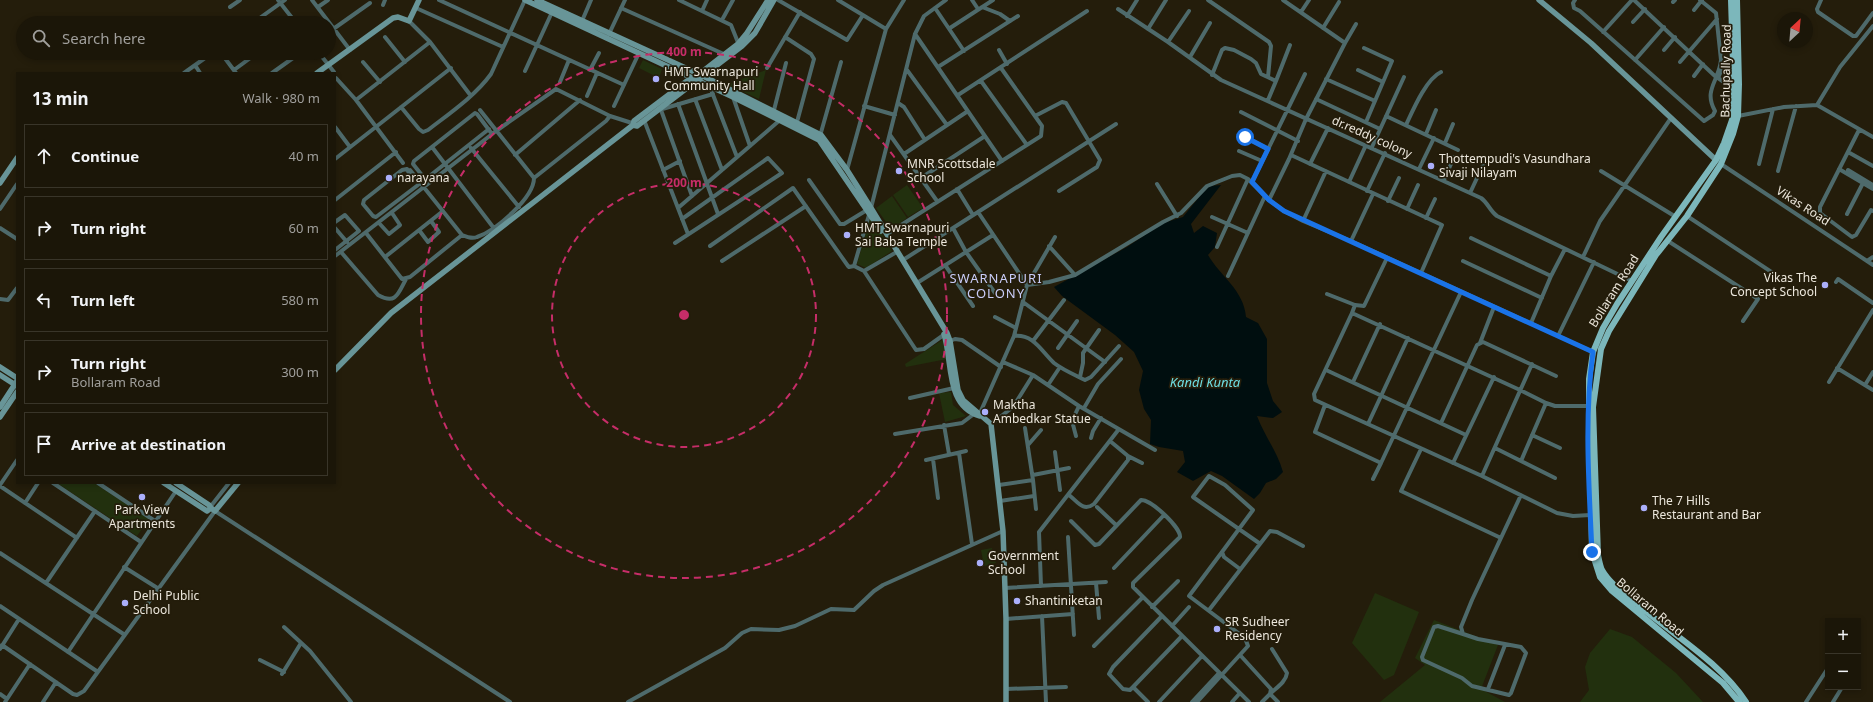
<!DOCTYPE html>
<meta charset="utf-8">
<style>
body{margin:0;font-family:"Noto Sans",sans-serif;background:#282316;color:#f1f3f6}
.controls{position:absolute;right:12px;bottom:12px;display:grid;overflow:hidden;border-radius:0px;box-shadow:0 2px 6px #0003}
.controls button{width:36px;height:36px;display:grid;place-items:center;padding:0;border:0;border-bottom:1px solid #393529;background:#1b1608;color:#f1f3f6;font:20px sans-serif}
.compass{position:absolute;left:1777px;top:12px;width:36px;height:36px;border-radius:50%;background:#1b1608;box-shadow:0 2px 6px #0003;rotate:26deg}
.stop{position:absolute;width:12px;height:12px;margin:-9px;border:3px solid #1a73e8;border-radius:50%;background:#fff}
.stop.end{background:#1a73e8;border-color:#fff;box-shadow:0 1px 4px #0008}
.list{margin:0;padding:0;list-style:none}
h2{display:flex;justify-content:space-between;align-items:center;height:52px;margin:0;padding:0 16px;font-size:17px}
h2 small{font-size:13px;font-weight:400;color:#a09f9c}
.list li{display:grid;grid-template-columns:26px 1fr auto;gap:12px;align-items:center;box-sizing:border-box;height:64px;margin:0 8px 8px;padding:0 8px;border:1px solid #393529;border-radius:0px}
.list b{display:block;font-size:15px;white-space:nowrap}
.list p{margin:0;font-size:13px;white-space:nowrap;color:#a09f9c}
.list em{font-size:13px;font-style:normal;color:#a09f9c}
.icon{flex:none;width:22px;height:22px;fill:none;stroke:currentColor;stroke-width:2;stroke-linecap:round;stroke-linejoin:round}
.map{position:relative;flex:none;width:1873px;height:702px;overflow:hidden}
.search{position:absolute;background:#1b1608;box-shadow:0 2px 6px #0003;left:16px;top:16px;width:320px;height:44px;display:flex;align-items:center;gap:10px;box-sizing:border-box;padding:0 14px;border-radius:22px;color:#a09f9c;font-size:15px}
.panel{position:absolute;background:#1b1608;box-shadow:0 2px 6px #0003;left:16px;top:72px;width:320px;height:412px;border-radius:0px}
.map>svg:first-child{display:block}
.green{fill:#22300e}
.water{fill:#000e0f}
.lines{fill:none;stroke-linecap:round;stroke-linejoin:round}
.street{stroke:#4e6a6b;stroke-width:4}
.secondary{stroke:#689598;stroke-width:5.5}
.primary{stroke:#7cb7bb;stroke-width:6}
.route{stroke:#1a73e8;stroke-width:5}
.ring{fill:none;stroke:#c62d68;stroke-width:2;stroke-dasharray:7 5}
.poi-dot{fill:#abaffb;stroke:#241d0b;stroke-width:1.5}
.labels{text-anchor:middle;stroke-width:3.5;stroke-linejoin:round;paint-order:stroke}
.street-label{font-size:12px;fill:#ece7dc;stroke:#241d0b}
.poi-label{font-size:12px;fill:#ece7dc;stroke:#241d0b;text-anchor:start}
.neighbourhood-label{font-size:13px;letter-spacing:1px;fill:#cacdf9;stroke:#241d0b}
.water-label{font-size:13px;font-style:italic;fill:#6edde2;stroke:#241d0b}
.centre{fill:#c62d68;stroke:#241d0b;stroke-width:2}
.ring-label{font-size:12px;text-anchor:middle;font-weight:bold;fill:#c62d68;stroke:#241d0b;stroke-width:3.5;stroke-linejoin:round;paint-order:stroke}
</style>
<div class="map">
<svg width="1873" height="702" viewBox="0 0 1873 702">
<rect width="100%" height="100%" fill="#241d0b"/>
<path class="green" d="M643,60L662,69L659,78L639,68Z
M766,70L759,99L728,85V84Z
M907,185L923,208L908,217L893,195Z
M892,196L907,218L891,229L876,208Z
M871,216L892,251L866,268L857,264Z
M944,339L947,359L906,367L905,364Z
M951,392L953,405L966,416L945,422L939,393Z
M57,483H94L149,519L137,536Z
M992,548L996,563L984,566L981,550Z
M1375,593L1419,612L1394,675L1384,680L1352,643Z
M1434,620L1498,645L1481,689L1505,702H1380L1425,665L1415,658Z
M1610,629L1632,637L1676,673L1703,702H1580L1589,690L1585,667L1590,653Z"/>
<path class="water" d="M1221,185L1191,224L1194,233L1203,226L1217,233L1215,247L1208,255C1220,276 1244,290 1246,317L1258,323L1267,339V383L1273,401L1282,412L1273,418L1257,416C1265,437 1277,451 1283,472L1276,479L1266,483L1260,493L1254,499L1222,476L1211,471L1193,481L1177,472L1185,462L1183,451L1159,447L1150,444L1151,420L1144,409L1139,390L1143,371L1134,352L1115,335L1062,296L1054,287L1127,247L1163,223L1183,217L1208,186Z"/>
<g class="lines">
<path class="street" d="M278,0L296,23
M312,0L350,50
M439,0L624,85
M679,0L731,25L739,45
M778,0L847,40L863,15
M838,0L886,29
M972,0L978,9
M1208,0L1269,42L1271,46L1268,77
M1575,0L1573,3L1574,8L1580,11L1704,121L1713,115L1715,111C1703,90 1719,81 1721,60L1716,13L1700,0
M1634,0L1717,78
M1821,0L1817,9L1818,12L1853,36H1856L1873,13
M1673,2L1675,0
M383,5L385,0
M230,7L240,0
M318,7L328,0
M982,7L1000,14L1010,21
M416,8L503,47
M621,8L726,55
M935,8L964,51
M1118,9L1168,42L1221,80L1481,198C1488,203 1490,211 1497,216L1632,281
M1694,10L1702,0
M702,11L707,0
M1301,12L1309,0
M1127,16L1137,0
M722,20L733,0
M409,21L430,42L471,96
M582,21L591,0
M1633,22L1645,9
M253,23L285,0
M950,28L993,0
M1323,28L1339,2
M1148,29L1166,0
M329,32L370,3
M1603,32L1632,0
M609,34L625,0
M915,34L1002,161
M385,37L405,62
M785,37L811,54L814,59L797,122
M1168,42L1189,11
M1345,43L1356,24
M1364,48L1392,61L1366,122
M999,50L1007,64
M1664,50L1675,37
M221,53L236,73
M319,53L334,72
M1190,57L1210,23
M1635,60L1664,27
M363,62L380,82
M1680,62L1717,19
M195,65L200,73
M1734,66L1721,71L1718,78L1734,89
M938,67L1018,16
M767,68L800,12
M234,70L257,53
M590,70L599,53
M907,70L947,125
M1358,70L1383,82
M525,71L553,10
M184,73L212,53
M272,73L300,53
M1212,75L1222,50L1225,48L1234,50L1251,59L1256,63L1261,74L1276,81L1268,100
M1694,76L1703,64
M336,78L356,100L403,163
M1326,79L1375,101
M981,81L1027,145
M1276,81L1290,45
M560,82L569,60
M710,87L737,157
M958,95L1087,11
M587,96L597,73
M733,97L750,146
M695,99L722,170
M1316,99L1380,129
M356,100L430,42
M898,103L904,107L925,140
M678,104L718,214
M1817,105L1840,67L1873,26
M1817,105L1873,137
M614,106L639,53
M864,106L895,115
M401,107L419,129L423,132L428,130C450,113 475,96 491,74L525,0
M659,110L713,94
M661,110L692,196
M1241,112L1298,141
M773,114L786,63
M1035,116L1062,102L1066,103L1100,160L1097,167L1059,191
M1386,116L1458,150
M1738,116L1784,107L1817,105
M644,120L688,234
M1406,125C1413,110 1426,79 1441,72
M335,127L350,147
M489,129L427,178L425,179L413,164L414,161L475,113L477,114L492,134
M1859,130L1820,207V213L1852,237L1856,235L1871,210L1873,211
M1426,134L1436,110
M890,135L937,201
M820,136L841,62
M1245,137L1268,149
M1445,143L1453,124
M432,147L493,227
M1372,147L1404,77
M471,148L519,207
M1239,151L1262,161
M1848,152L1873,166
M904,154L968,111
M515,155L580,100
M1291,155L1442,225L1421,273
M335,159L451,68
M1310,164L1328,128
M1721,164L1873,265
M1759,164L1773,109
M1419,169L1434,138
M1839,169L1873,189
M410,170L462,235C467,237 472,239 477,237C495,231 534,198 534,178L480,110
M663,170L680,161
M847,170L886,29L904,0
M1848,170L1873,185
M1601,171L1676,217
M1778,171L1796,106
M409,173L407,169L402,170L364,200L363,204L373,216L376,217L418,185
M534,178L606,121L610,116
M921,178L985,136
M809,180L840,224H844L867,210
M1444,180L1454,157
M1252,182L1305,74
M1349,182L1366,145
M1157,184L1177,216
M957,189L973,215
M1367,191L1385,153
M1470,193L1484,163
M335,200L396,152
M1269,200L1289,159L1306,119L1345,43L1283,0
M1388,201L1399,178
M678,208L780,120
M0,209L17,184
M1407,209L1418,185
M978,212L1116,124
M1847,214L1863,183
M1687,216L1785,281
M1212,217L1248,233
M1426,218L1435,199
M1303,221L1326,171
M335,222L345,215L359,231L335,250
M379,223L389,234L399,226L400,225L392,213
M0,228L17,239
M335,228L347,242
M953,228L966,252L995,293
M419,230L428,242L439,232L431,221
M366,233L402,279L410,277L462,235
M887,234L1041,136L1042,126L1001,68
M1471,238L1551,276
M1351,241L1373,194
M1668,241L1758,299L1743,321
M675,243L782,173L768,158L682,219
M710,246L793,188L848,266L849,267L854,266L871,208L915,34L924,16L946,0
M1049,246L1075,275
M1217,247L1248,179
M341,252L378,295C396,305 398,294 406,279
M335,256L496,131L556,89L610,116L632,123
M385,257L443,211
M1583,257L1600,221L1671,118
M903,260L978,212L1027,285L1014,336L980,413
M722,261L806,206
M1463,261L1542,298
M1867,261L1873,257
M945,265L973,306
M854,266L864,271L916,350L924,349L945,334
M864,271L895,253
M1228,276L1265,196
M1836,282L1838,279L1873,303
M917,283L993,235
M1027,285L1049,282L1075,275L1163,222L1181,213L1207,186L1232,176L1240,175L1248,179L1269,200L1284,211L1303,221L1351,241L1593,352
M1027,285L1055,237
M1327,294L1355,305L1364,306L1387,258
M0,299L8,300L17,288
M1023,302L1105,362
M1355,305L1352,313L1520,390L1546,403L1555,406H1589
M1352,313L1314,394L1315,400L1482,476L1557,513L1573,516L1590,515
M995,317L1016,328
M1531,323L1551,276L1565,249
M1014,336C1034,334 1041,351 1054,363C1063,370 1075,375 1085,380L1091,377L1119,346
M1558,336L1594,262
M950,341L955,339L962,340L1001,367
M1033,341L1064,300
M1480,343L1494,307
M1058,348L1077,321
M1003,362L1033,375L1079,406L1155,450
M1837,368L1873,390
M1326,370L1466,435
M1080,377L1083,363V353L1099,330
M1353,382L1380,324
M1829,382L1873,310
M1048,385L1060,367
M1865,385L1873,372
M910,398L954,388
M1325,405L1315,432L1381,463L1461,292
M1084,408L1098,384L1121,359
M1441,423L1477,345L1483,342L1556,376
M991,424L1013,407L1033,375
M1368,424L1408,338
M944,425L949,454
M895,434L962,423L974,414
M1532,435L1560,448
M1076,436L1072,421L1079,406
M1091,438L1093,431L1101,418
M1028,445L1041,430
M1495,448L1555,478
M1421,449L1401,491L1501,538
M1055,452L1060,490
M959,453L972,544
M1128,456L1142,463
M933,459L938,498
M926,460L966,451
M1521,461L1546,403
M1453,463L1494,377
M1033,475L1069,468
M1482,476L1532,364
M1373,479L1381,463
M1033,480L1036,509
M53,483L141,542
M98,483L155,521
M0,485L17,460
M999,485L1033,480L1025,428
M0,486L77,538
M1069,495C1078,502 1083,512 1094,504L1128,460V456L1110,441
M1000,501L1034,496
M25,503L38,483
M211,506L229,483
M1097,507L1116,525
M1071,521L1095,545L1099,544L1141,500C1151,499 1181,528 1180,537L1133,583V587L1249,702
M1068,537L1074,635
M0,553L125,635
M124,567L159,589
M1114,568L1164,515
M1240,569L1224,557L1222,552L1253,510L1225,485L1209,476L1193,497L1259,543
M46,583L95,511
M1096,583L1099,618
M1041,586L1039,532L1119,429
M1005,588L1106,582
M0,606L98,672
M1152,607L1178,581
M1209,610L1270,531L1277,532L1303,546
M1042,616L1046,702
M1006,619L1073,614
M1172,626L1189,607
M284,627L310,651L351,702
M1463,634L1478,639L1521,647L1526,653L1511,693L1509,695L1472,686L1462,678L1423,660L1422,657L1434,627L1438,626L1463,634L1461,627L1472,600L1521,495
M2,645L73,694L77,695L84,691L215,511L510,702
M1094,646L1143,597
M0,649L19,619
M1272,649L1287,673C1286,682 1276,688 1270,694L1278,702
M68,652L176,491
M1240,655L1271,689L1270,694L1262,702
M260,660L284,672
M282,674L301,643
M1133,687L1130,690L1123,689L1109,674L1113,667L1162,616
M1006,689L1066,687
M1488,689L1505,645
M0,694L7,699
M5,702L30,664
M43,702L56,682
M628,702L725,648L742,633L751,629L779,630L795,626L831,609L854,610L874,591L883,585L1003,531
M1148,702L1133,687L1182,636
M1159,702L1202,656
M1192,702L1219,673
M1197,702L1248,646L1245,638L1189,596L1222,552
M1232,702L1240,693
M1806,702L1828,668
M1833,702L1841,689"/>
<path class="secondary" d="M525,0L733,97L819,140L881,231
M537,0L703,76L821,135L847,170L871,208L947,333L950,341L958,390L963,400L991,424L1003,531L1006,619V702
M768,0L747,33L738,44L693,79L687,81L634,121L633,125L637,126L742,46L755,33L774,0
M1539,0L1591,43L1716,160
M317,73L393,18L398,17L409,21L419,0
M0,183L17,158
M944,334C953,362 945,406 980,416
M0,367L17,378
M335,370L391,313L633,125
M0,375L17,386
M0,407L17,381
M0,417L17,392
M164,483L207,511L211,508L209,505L176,483
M211,508L215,511L238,483"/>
<path class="primary" d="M1731,0L1734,96L1732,120L1724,143L1716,160L1661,237L1617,304L1603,328L1593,352L1589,379V406L1592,552L1600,577L1612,591L1723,683L1739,702
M1737,0L1739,84L1738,116L1733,134L1721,164L1687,216L1656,255L1609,331L1601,349L1593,407L1598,555C1599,560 1600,566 1602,570C1610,584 1625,594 1637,604C1673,635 1719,661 1746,702"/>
</g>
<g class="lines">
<path class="route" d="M1245,137L1268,149L1252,182L1269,200L1284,211L1593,352C1584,418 1589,486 1592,552"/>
</g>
<g class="ring">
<circle cx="684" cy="315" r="132"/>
<circle cx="684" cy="315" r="263"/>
</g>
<g class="poi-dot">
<circle cx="656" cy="79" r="4"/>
<circle cx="1431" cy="166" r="4"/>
<circle cx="899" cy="171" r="4"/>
<circle cx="389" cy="178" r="4"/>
<circle cx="847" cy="235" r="4"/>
<circle cx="1825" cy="285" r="4"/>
<circle cx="985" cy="412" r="4"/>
<circle cx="142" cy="497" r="4"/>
<circle cx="1644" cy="508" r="4"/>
<circle cx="980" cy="563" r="4"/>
<circle cx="1017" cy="601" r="4"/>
<circle cx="125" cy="603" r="4"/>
<circle cx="1217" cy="629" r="4"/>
</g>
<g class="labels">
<g class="street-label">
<text transform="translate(1726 71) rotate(-89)" y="4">Bachupally Road</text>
<text transform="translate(1372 137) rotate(24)" y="4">dr.reddy colony</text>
<text transform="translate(1803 206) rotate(33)" y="4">Vikas Road</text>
<text transform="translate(1614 291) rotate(-58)" y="4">Bollaram Road</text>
<text transform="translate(1650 607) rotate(40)" y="4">Bollaram Road</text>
</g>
<g class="poi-label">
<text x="664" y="76">HMT Swarnapuri<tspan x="664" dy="14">Community Hall</tspan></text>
<text x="1439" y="163">Thottempudi's Vasundhara<tspan x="1439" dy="14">Sivaji Nilayam</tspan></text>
<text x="907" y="168">MNR Scottsdale<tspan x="907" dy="14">School</tspan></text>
<text x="397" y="182">narayana</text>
<text x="855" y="232">HMT Swarnapuri<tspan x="855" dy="14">Sai Baba Temple</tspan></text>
<text x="1817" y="282" text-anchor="end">Vikas The<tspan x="1817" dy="14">Concept School</tspan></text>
<text x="993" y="409">Maktha<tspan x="993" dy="14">Ambedkar Statue</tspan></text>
<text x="1652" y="505">The 7 Hills<tspan x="1652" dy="14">Restaurant and Bar</tspan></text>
<text x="142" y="514" text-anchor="middle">Park View<tspan x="142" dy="14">Apartments</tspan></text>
<text x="988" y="560">Government<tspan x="988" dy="14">School</tspan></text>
<text x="133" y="600">Delhi Public<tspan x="133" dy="14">School</tspan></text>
<text x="1025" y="605">Shantiniketan</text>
<text x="1225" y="626">SR Sudheer<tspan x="1225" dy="14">Residency</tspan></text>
</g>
<g class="neighbourhood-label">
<text x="996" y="283">SWARNAPURI<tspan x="996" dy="15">COLONY</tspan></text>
</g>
<g class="water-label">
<text x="1205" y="387">Kandi Kunta</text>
</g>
</g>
<circle cx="684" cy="315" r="6" class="centre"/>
<g class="ring-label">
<text x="684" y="56">400 m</text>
<text x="684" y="187">200 m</text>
</g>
</svg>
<div class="controls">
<button>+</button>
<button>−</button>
</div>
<svg class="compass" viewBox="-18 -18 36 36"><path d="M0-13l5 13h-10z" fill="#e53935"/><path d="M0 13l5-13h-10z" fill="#a09f9c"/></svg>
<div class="stop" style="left:1245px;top:137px"></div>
<div class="stop end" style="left:1592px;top:552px"></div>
<div class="search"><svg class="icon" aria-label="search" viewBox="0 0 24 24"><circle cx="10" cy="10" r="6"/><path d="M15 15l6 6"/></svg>Search here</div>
<section class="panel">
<h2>13 min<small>Walk · 980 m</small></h2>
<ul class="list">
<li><svg class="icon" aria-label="ahead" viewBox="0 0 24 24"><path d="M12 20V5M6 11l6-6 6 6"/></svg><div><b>Continue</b></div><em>40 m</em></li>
<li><svg class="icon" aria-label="right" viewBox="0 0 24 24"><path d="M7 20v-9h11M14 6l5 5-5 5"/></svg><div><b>Turn right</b></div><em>60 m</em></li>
<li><svg class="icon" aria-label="left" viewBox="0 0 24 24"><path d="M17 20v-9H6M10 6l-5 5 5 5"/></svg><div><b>Turn left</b></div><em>580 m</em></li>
<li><svg class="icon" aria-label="right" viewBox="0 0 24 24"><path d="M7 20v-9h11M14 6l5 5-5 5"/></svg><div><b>Turn right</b><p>Bollaram Road</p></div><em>300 m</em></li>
<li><svg class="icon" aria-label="arrive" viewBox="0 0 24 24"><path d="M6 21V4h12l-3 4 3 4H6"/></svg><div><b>Arrive at destination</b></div></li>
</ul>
</section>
</div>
